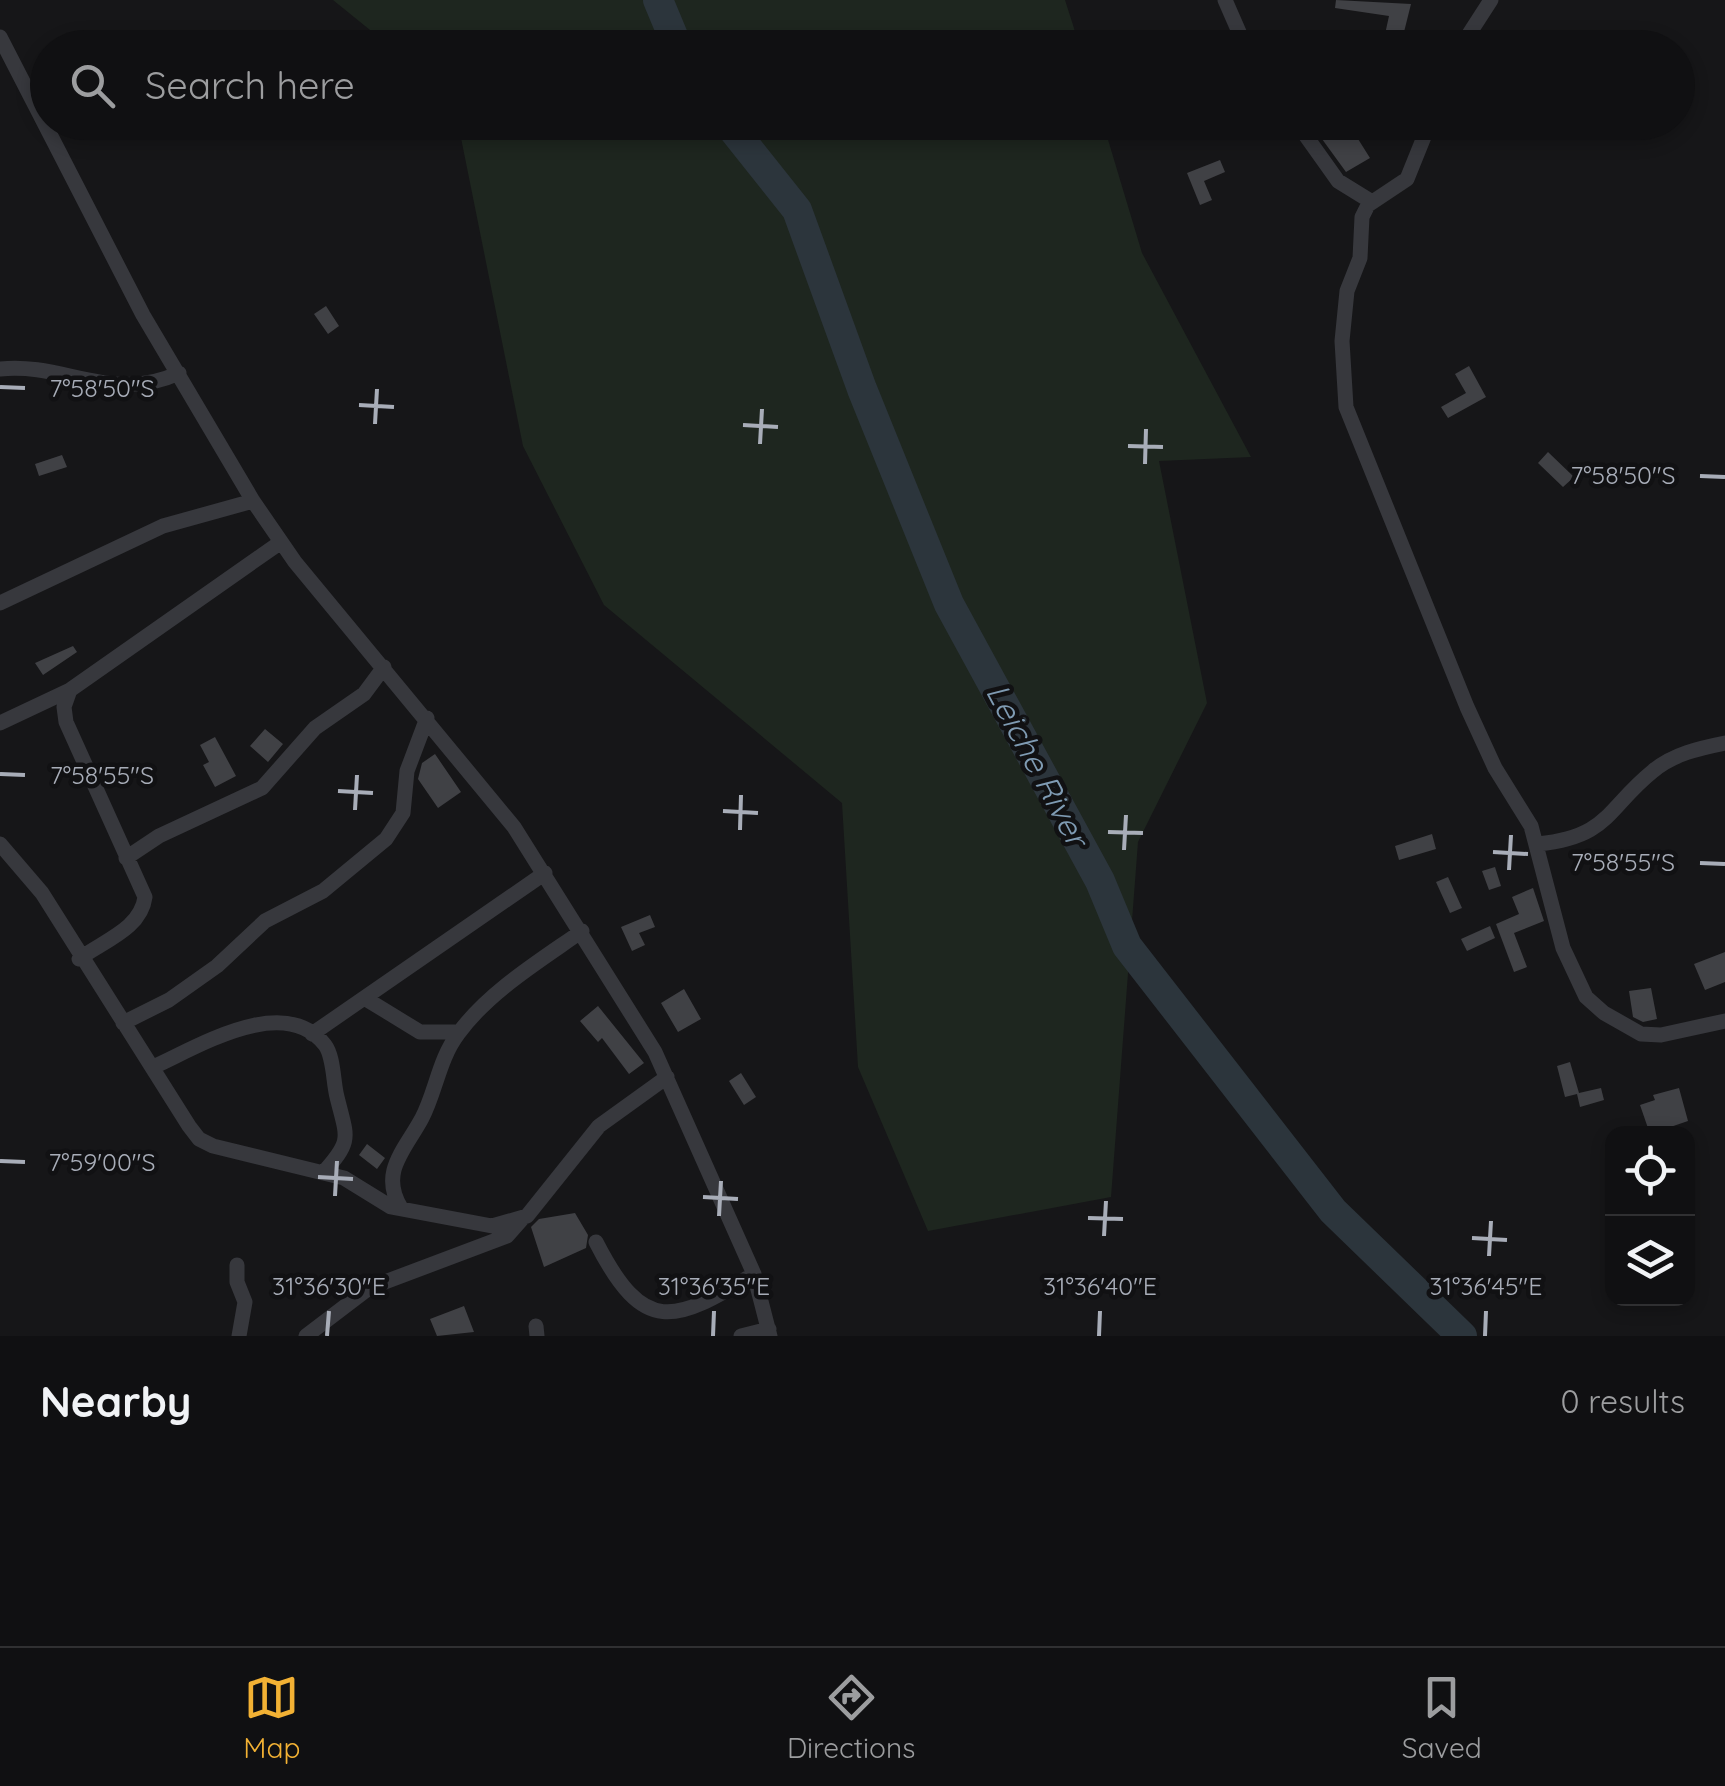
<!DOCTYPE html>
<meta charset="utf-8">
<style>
body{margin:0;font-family:Quicksand,sans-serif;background:#19191b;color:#f1f3f6}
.controls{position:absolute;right:30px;bottom:30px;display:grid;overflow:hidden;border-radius:20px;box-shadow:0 5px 15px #0003}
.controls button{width:90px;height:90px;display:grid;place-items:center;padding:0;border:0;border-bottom:2px solid #303032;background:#101012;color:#f1f3f6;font:50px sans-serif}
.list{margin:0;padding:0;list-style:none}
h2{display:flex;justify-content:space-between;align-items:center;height:130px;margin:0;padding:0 40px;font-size:42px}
h2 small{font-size:32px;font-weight:400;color:#9c9d9f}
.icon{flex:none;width:55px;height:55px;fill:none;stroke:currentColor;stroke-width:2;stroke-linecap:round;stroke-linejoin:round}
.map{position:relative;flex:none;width:1725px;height:1336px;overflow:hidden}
.search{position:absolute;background:#101012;box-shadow:0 5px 15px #0003;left:30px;right:30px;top:30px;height:110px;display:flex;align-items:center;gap:25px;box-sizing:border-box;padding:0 35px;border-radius:55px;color:#9c9d9f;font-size:38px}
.sheet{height:310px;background:#101012}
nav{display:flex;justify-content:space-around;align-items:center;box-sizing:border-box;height:140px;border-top:2px solid #303032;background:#101012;font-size:28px;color:#9c9d9f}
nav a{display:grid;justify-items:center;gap:5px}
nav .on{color:#f2b134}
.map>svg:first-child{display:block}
.green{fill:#1e261f}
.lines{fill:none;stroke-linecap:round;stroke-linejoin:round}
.river{stroke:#2c353c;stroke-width:30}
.building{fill:#404145}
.street{stroke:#37383d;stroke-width:15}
.ticks{fill:none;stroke:#a8adb8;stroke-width:4}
.labels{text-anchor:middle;stroke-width:9;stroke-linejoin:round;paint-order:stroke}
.water-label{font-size:32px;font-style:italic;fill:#7f9bb3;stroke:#111113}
.ticks-label{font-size:25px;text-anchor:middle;fill:#a8adb8;stroke:#111113;stroke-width:9;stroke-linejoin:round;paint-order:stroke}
</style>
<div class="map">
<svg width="1725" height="1336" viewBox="0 0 1725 1336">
<rect width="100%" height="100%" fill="#161618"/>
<path class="green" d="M333,0H1065L1080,47H391Z
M458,123H1103L1142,253L1251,457L1159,461L1207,703L1138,842L1111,1197L928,1231L858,1067L842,803L604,605L523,446Z"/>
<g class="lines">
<path class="river" d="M658,0L678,48
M727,122L797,210L862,389L949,604L1100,881L1127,946L1333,1211L1462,1336"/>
</g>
<path class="building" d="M1336,0L1411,4L1400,48H1382L1389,16L1335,8Z
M1348,123L1370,158L1346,172L1322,139Z
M1220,160L1225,172L1204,181L1212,200L1200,205L1187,173Z
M326,306L339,326L328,334L314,314Z
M1469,366L1486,397L1448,418L1441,407L1466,393L1455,374Z
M1548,452L1574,477L1563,487L1538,463Z
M62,455L67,467L39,476L35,464Z
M73,646L77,652L43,675L35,663Z
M265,729L283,744L268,762L250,746Z
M215,737L236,776L215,787L203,765L209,762L200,745Z
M435,754L461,792L438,808L418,779L422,763Z
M1432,834L1436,849L1399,860L1395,846Z
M1495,867L1501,886L1489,890L1482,871Z
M1448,877L1462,908L1450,913L1436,882Z
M1533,888L1544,921L1514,933L1527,967L1514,972L1496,924L1519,914L1512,897Z
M650,915L655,927L639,933L645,945L632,951L621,927Z
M1490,926L1495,938L1467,951L1461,939Z
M1725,952V982L1705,990L1694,964Z
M1651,988L1657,1019L1643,1022L1633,1017L1629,991Z
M684,989L701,1019L678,1032L661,1003Z
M598,1006L644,1063L629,1074L602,1038L598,1042L580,1021Z
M1570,1062L1579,1093L1601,1088L1604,1100L1580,1107L1577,1094L1565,1097L1557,1066Z
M741,1073L756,1097L744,1105L729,1081Z
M1679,1088L1688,1121L1650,1134L1640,1105L1655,1100L1653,1095Z
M367,1144L385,1158L377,1169L359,1155Z
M575,1213L588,1235L586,1248L544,1267L531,1227L539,1219Z
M464,1306L474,1332L437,1336L430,1319Z"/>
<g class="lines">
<path class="street" d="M1225,0L1246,48
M0,37L143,315L253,501L295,562L514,827L655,1052L754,1274L770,1336
M1460,48L1491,0
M1296,122L1338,181L1372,202
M1430,122L1407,179L1368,205L1362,217L1360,258L1347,291L1342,341L1346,407L1467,707L1495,768L1531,826L1563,948L1586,997L1604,1013L1641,1034L1661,1035L1725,1021
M0,369C64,362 112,404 179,373
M0,603L163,526L253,501
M0,723L70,690
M0,844L42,893L189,1126L199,1139L213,1146L344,1178L391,1207L492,1226L527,1216L599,1126L667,1077
M1538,844C1609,837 1606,809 1653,771C1673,754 1700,748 1725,743
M126,858L159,836L262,788L315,728L364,694L384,667
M79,959C103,941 141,929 145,897L66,722L64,707L70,690L281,542
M366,999L420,1032H459
M123,1023L169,1000L217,966L265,921L323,891L386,839L403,813L407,771L427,718
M312,1034L545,873
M153,1067C196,1048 284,992 325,1045C334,1057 333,1082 337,1097C347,1138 353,1140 323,1173
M401,1208C379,1172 405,1150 422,1118C436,1091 439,1059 458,1034C488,992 541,960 582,931
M596,1242C644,1336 674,1323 754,1274
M237,1265V1282L245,1302L239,1336
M536,1326L537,1336
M306,1336L369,1288L507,1236L522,1219
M741,1336L769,1329"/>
</g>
<path class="ticks" d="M0,387L25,388M359,405L394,407M375,424L377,389M743,425L778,427M760,444L762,409M1128,446L1163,447M1145,464L1146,429M1700,476L1725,477M0,774L25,775M338,791L373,793M355,810L357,775M723,811L758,813M740,830L741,795M1108,832L1143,833M1124,850L1126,815M1493,852L1528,854M1700,863L1725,864M1509,870L1511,835M0,1161L25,1162M318,1177L353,1179M335,1196L337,1161M703,1197L738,1199M719,1216L721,1181M1088,1218L1123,1219M1104,1236L1106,1201M1472,1238L1507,1240M1489,1256L1491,1221M327,1336L329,1311M713,1336L714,1311M1099,1336L1100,1311M1485,1336L1486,1311"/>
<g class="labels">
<g class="water-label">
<text transform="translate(1037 765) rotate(62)" y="11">Leiche River</text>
</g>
</g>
<g class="ticks-label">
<text x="102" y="397">7°58'50"S</text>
<text x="1623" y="484">7°58'50"S</text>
<text x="102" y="784">7°58'55"S</text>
<text x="1623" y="871">7°58'55"S</text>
<text x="102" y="1171">7°59'00"S</text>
<text x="329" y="1295">31°36'30"E</text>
<text x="714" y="1295">31°36'35"E</text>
<text x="1100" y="1295">31°36'40"E</text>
<text x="1486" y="1295">31°36'45"E</text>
</g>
</svg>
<div class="controls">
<button><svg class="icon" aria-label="locate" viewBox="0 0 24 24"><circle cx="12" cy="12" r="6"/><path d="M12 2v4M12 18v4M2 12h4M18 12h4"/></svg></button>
<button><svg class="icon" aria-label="layers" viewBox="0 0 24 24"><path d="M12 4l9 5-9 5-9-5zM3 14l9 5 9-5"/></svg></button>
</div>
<div class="search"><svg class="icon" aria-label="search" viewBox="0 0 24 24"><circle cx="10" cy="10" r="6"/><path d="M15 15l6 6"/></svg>Search here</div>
</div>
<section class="sheet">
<h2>Nearby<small>0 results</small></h2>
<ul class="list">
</ul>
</section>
<nav>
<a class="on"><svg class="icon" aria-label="map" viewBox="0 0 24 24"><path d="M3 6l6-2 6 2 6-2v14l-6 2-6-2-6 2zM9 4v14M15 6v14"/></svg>Map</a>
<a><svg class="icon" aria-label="directions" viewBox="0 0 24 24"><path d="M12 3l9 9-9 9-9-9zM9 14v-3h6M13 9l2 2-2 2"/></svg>Directions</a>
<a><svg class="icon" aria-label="saved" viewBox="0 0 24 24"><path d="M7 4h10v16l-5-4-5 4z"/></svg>Saved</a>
</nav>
